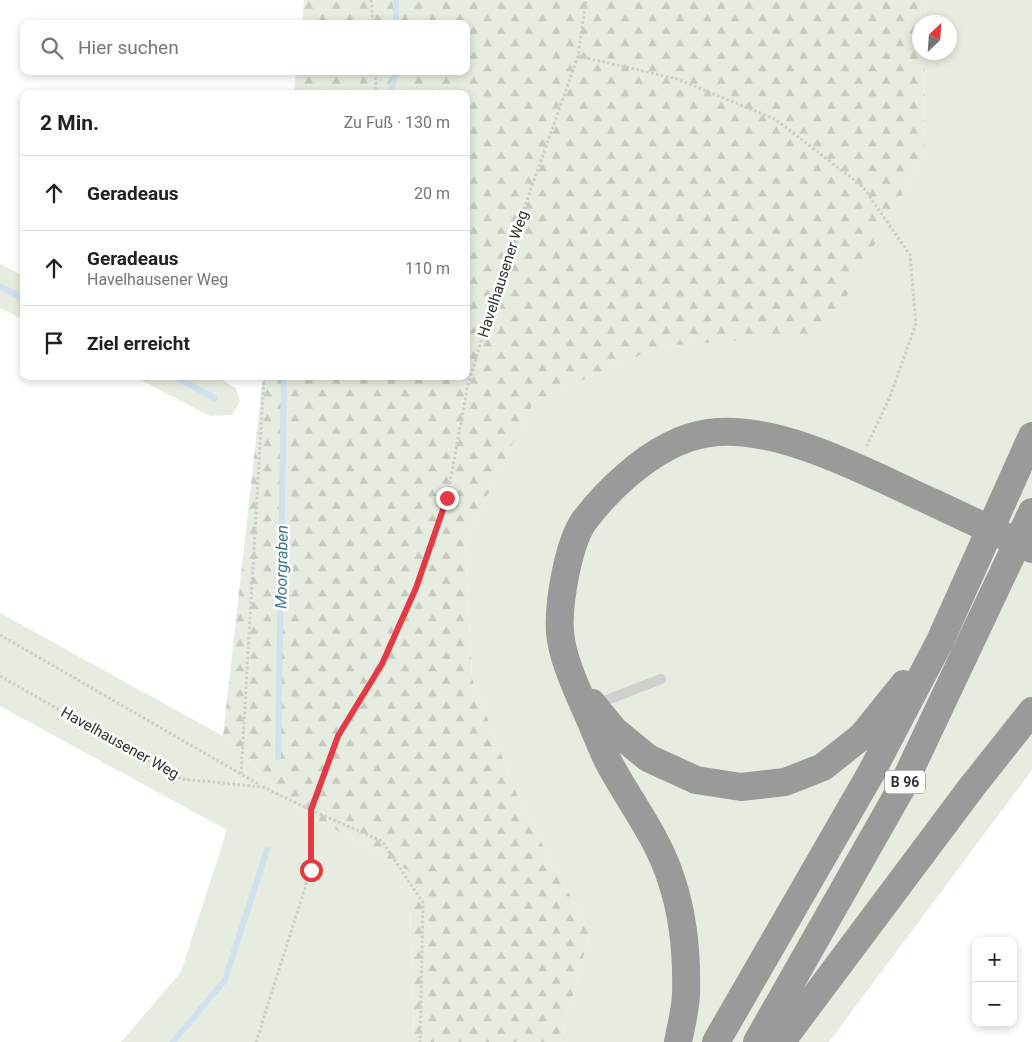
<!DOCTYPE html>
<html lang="de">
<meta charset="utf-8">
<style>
body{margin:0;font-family:Roboto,sans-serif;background:#f6f6f6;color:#202124}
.controls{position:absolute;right:15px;bottom:15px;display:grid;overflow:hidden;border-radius:10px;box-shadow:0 2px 8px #0003}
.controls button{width:45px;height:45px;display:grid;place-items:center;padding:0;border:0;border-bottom:1px solid #e0e0e0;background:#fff;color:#202124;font:25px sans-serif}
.compass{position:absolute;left:912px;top:15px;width:45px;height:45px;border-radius:50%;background:#fff;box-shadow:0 2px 8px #0003;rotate:25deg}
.stop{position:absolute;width:15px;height:15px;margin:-11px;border:4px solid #e63946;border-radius:50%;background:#fff}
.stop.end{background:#e63946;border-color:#fff;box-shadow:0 1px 5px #0008}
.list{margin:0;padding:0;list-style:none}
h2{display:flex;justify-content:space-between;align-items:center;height:65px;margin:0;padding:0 20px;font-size:21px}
h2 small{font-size:16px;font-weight:400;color:#757577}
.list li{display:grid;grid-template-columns:32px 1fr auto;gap:15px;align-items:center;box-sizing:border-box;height:75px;padding:0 20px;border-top:1px solid #e0e0e0}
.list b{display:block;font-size:19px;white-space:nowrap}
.list p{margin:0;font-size:16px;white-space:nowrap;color:#757577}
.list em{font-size:16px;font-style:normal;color:#757577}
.icon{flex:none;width:28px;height:28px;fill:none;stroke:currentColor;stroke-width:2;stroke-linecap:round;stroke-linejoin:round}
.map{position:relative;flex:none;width:1032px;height:1042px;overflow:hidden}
.search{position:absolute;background:#fff;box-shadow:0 2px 8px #0003;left:20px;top:20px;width:450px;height:55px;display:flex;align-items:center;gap:12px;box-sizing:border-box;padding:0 18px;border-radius:10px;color:#757577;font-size:19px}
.panel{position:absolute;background:#fff;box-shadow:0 2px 8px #0003;left:20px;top:90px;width:450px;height:290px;border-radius:10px}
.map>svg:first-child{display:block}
.green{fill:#e6ecdf}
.forest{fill:url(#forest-firs)}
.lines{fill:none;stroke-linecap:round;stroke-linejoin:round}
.stream{stroke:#cfe2ee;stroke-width:6}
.path{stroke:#cdcdcd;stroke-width:3;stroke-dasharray:2.5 2.5;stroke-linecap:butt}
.lane{stroke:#d0d0d0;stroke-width:10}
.highway{stroke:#9a9a9a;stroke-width:28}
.highway-bridge{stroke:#9a9a9a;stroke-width:28}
.route{stroke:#e63946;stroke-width:6}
.labels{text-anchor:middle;stroke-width:5;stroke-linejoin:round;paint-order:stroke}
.shield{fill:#fff;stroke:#707070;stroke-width:1}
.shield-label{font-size:14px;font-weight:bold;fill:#333}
.street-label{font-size:15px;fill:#333;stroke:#fff}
.water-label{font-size:16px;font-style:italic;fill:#3f7597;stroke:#fff}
</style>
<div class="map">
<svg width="1032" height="1042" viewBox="0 0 1032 1042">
<defs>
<pattern id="forest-firs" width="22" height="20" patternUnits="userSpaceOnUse" patternTransform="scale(1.25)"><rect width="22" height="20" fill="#e6ecdf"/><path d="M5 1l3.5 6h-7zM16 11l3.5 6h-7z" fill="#c6cbc0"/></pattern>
</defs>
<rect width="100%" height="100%" fill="#fff"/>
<path class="green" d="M926,0H1032V770L829,1042H560L590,932L520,803L472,678L465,540L534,401L661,346L826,333L924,154L925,53L950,52V22H925Z
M0,264L24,276V320L0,308Z
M133,376H215L236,388L240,401L232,415L210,416Z
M0,613L223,736L297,808L409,871L414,1042H121L181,972L227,830L0,706Z"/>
<path class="forest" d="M304,0H926L925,22H920V52L925,53L924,154L826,334L661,346L534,401L465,540L472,678L520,803L590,932L560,1042H414L409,871L297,808L223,736L263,376H466V94H294L296,71H466V24H302Z"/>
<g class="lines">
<path class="stream" d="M396,24V0
M390,94L396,71
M0,286L24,299
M173,376L215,398
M278,757L284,376
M173,1042L225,980L267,850"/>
<path class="path" d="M371,0L373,24
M578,56L677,79L775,119L863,187L910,255L916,324L889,399L866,447
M373,94L376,87L375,71
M0,635L260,785
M0,676L181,779L263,787L311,810L338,736L382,664L416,588L447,498L468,385L503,268L578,56L586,0
M241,774L264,376
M256,1042L311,869V810L382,841L423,903L420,1042"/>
<path class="lane" d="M594,705L661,679"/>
<path class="highway" d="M592,703L614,730L648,758L696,780L741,787L785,782L823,767L862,736L904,684
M678,1042C681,1027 685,1011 686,995C687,957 684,918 672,882C659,838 629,801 608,761C601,747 595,731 589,717C578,692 562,659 560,632C558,604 568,544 584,521C596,505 611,489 626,476C649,456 679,437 709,433C778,423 872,475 934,503
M716,1042L871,773L940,641L1032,436
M757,1042L902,787L1032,512
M781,1042L971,788L1032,711"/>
<path class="highway-bridge" d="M934,503L1032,549"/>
</g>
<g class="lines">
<path class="route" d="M311,870V810L338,736L382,664L416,588L447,498"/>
</g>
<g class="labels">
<rect class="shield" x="885" y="770.5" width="40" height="23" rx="4"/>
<g class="shield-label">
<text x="905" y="787">B 96</text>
</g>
<g class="street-label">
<text transform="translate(503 274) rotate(-72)" y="5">Havelhausener Weg</text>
<text transform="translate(120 743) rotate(29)" y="5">Havelhausener Weg</text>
</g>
<g class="water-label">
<text transform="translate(281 567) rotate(-89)" y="6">Moorgraben</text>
</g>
</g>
</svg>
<div class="controls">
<button>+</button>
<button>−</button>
</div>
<svg class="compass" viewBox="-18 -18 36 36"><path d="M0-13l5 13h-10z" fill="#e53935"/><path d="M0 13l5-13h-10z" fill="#757577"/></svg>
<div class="stop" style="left:311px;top:870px"></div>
<div class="stop end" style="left:447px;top:498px"></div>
<div class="search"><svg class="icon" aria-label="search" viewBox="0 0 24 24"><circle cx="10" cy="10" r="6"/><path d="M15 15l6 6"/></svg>Hier suchen</div>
<section class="panel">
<h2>2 Min.<small>Zu Fuß · 130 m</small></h2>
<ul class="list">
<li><svg class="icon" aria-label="ahead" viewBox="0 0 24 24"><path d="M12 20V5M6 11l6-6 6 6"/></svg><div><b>Geradeaus</b></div><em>20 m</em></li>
<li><svg class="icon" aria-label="ahead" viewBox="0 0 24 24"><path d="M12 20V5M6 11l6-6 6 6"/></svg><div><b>Geradeaus</b><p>Havelhausener Weg</p></div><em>110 m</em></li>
<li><svg class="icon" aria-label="arrive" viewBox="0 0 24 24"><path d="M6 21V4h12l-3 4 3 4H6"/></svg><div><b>Ziel erreicht</b></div></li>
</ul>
</section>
</div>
